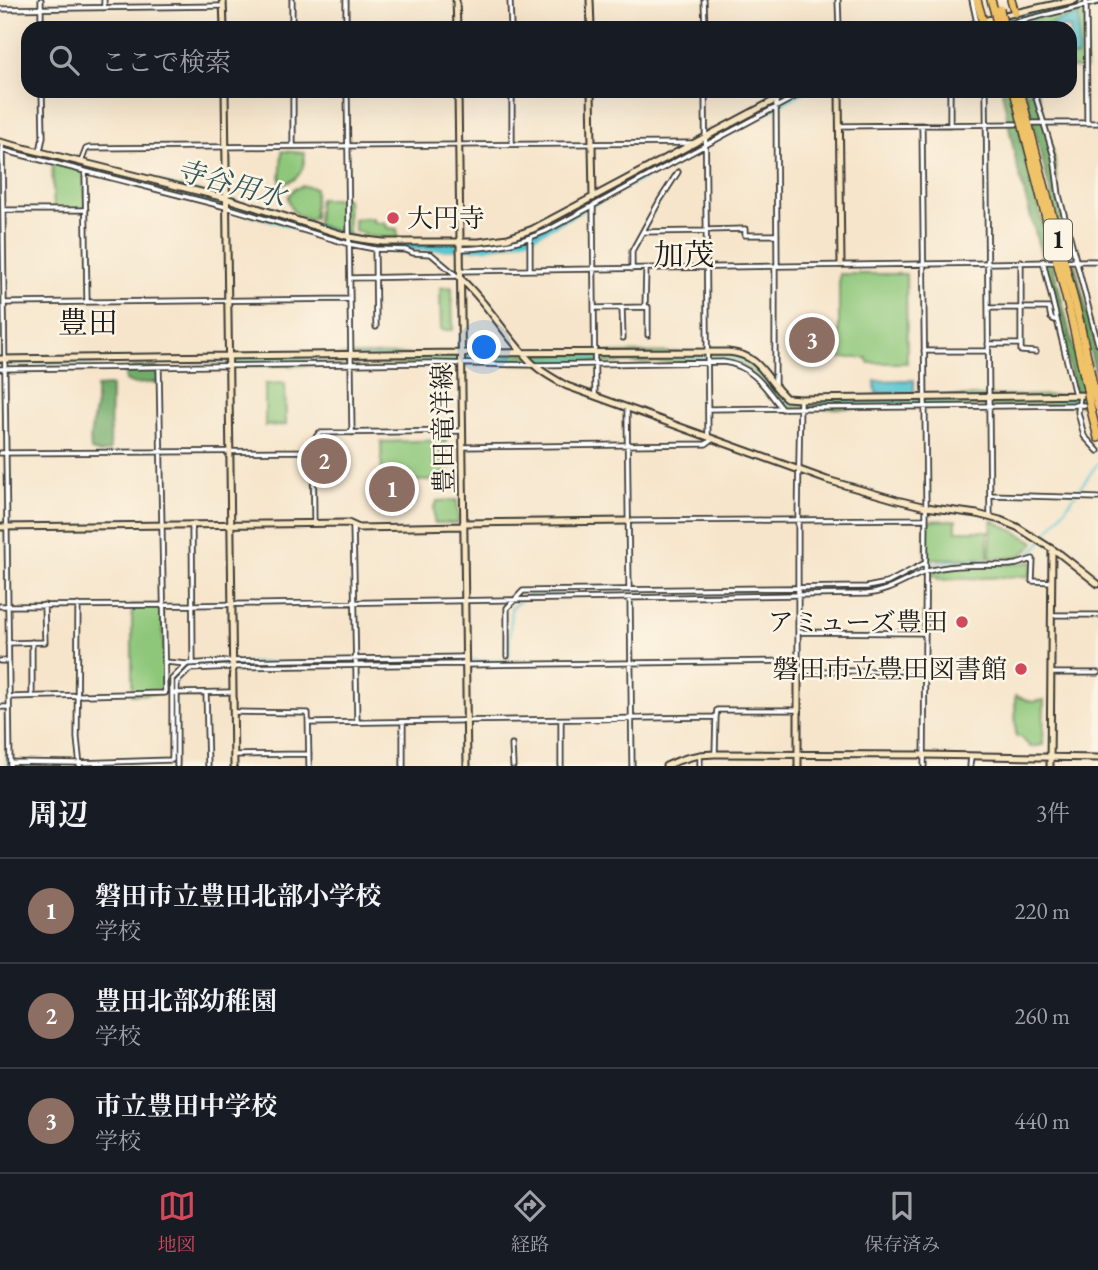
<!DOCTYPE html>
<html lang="ja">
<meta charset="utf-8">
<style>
body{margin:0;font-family:"EB Garamond","Noto Serif JP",serif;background:#242831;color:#f1f3f6}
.you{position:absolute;left:485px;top:348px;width:24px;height:24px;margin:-18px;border:5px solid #fff;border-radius:50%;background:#1a73e8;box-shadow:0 0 0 10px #1a73e833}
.badge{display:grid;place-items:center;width:46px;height:46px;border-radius:50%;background:#d1495b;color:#fff;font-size:23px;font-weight:700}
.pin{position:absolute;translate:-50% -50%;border:4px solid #fff;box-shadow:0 2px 7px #0006}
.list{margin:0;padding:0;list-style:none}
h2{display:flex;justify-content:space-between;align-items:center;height:91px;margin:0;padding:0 28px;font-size:30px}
h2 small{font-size:23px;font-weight:400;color:#9ea1a6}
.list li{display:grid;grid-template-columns:46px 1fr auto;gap:21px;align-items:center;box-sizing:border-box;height:105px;padding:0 28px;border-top:2px solid #363941}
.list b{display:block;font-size:26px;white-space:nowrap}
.list p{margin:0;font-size:23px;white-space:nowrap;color:#9ea1a6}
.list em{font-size:23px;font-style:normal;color:#9ea1a6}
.icon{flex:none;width:38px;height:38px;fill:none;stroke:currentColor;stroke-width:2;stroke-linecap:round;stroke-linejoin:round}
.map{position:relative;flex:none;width:1098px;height:766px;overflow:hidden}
.search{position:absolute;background:#171b24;box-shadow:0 7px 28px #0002;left:21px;right:21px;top:21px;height:77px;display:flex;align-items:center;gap:18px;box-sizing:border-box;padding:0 24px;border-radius:21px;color:#9ea1a6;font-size:26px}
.sheet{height:406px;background:#171b24}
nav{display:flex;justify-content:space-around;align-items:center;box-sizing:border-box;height:98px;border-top:2px solid #363941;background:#171b24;font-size:19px;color:#9ea1a6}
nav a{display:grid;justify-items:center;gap:4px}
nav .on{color:#d1495b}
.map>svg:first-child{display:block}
.green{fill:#8ec77a;stroke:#55724b;stroke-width:2}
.forest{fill:#72ac6a;stroke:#476443;stroke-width:2}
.water{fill:#59c5d1;stroke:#3a7076;stroke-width:2}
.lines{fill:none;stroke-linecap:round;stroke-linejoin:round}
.stream{stroke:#59c5d1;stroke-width:2}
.river{stroke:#59c5d1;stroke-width:9}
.street-casing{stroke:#3d3a36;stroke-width:7}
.secondary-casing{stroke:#3d3a36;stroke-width:9}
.highway-casing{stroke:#3d3a36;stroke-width:10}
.street{stroke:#fff;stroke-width:3.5}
.secondary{stroke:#f9e7c3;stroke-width:5}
.highway{stroke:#f1c369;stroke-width:7}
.highway-bridge-casing{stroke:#3d3a36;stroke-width:10;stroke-linecap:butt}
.highway-bridge{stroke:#f1c369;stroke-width:7}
.poi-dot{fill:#d1495b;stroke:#fcf5e5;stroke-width:2.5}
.labels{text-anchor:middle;stroke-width:5;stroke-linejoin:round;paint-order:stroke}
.shield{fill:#fcf5e5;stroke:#5f5d58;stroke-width:2}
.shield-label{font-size:24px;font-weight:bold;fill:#1c1c1c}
.poi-label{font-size:26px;fill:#1c1c1c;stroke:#fcf5e5;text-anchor:end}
.street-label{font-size:26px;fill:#1c1c1c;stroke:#fcf5e5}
.water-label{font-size:28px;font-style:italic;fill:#31575b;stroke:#fcf5e5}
.quarter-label{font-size:30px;fill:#1c1c1c;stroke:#fcf5e5}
</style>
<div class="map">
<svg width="1098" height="766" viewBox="0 0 1098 766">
<rect width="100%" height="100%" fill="#fcf5e5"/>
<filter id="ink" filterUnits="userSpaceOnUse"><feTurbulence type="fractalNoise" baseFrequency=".0143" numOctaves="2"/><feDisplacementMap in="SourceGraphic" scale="14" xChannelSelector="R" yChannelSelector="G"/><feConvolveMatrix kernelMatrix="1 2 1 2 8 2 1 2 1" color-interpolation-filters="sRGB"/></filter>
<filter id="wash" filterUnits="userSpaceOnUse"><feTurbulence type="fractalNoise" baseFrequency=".00686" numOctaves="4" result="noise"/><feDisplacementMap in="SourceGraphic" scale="28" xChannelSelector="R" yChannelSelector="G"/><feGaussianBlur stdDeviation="1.57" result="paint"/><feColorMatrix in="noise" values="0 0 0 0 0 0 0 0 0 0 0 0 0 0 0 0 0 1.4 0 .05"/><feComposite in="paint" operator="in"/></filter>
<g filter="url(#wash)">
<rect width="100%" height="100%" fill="#f6e5cb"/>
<path class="green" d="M1086,7V69L1070,68V28H1022L1020,20Z
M792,91H806L536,235C526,238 515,243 505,245C461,252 401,251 357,244L83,170L86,210L54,211L52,162L0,150V142L225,198L370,241L459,242L508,238L537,227Z
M282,151L305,153C304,170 299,182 280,184Z
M303,186L315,188L314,218L309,220C295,214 291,213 288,197L294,189Z
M319,199H347L348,235L317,225Z
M373,218V222L386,224L387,228L397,229L398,238L374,237L355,231L354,219Z
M839,274H906L907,363H868L867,358H839Z
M452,287L453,330H441L440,288Z
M723,352L747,356L787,398L1085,395L1087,405L782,409L755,375L740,365L723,362L228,366V356Z
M285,383L286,425L265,426V384Z
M446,440L447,480L382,482L381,442Z
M457,500L458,523H434V506L436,505L437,501Z
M956,520V531H988V558L925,559V521Z
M992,520L1035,542C1020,561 1013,558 990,558Z
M1033,562L1029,576L938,580L937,576H929L930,570C964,562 999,567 1033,562Z
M132,605H162L165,693L132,695Z
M1015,696L1032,702L1044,700L1043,745L1030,747L1021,737H1016Z"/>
<path class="forest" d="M1002,91H1010L1085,395L1075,392L1043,261L1017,167Z
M1025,91H1037L1054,157L1059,201L1098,355V383Z
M134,367H156L159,372L158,382L135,384L126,381L125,372Z
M111,386L110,451L100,453L91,450L90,437L96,404V387Z"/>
<path class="water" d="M1079,15L1078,57H1070V28H1034Z
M914,380V393L876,394L875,381Z"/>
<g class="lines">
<path class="stream" d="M529,359L728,357L750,363L785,403L1086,400
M232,360L455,357L524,359
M0,364L226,361
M236,663L509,660L511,609L526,595L869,592C893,587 912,571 935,564C959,557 987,562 1011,562C1024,559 1029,555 1038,546L1098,463
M0,709H6L7,765L42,764
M128,763H174V680L187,666L230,664"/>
<path class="river" d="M979,28L1077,3L1098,0
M0,147L84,166L231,205L361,244L393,246H453
M465,245H484L530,235L800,91"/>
</g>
</g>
<g filter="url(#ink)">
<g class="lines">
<defs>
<path id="street" d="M41,0V28
M104,0V8
M292,0V28
M346,0V28
M510,0L511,28
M704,0L705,28
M838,0L839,28
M972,0L977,23
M1086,0L1087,123
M0,9L223,6
M1017,21L1019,28
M1004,25L1098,2
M985,28V20
M347,91L352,433
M512,91V144
M705,91L708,436
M986,91L990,516
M1034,91L1054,157L1059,195L1098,344
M776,100L777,265
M1033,123H1098
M950,125V91
M839,126L1016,124
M922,126L926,505L924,766
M2,143L10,766
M293,146V91
M2,150L226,207L349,244L375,249L406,250L413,253L431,254L457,276
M40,151L43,137L42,91
M81,162L86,149L89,148L694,143
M85,171L87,302
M593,205L595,395
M3,210H86
M706,230L745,229V235H777
M643,232L706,231
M530,238V270
M375,249L376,327
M460,249C492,248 516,244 546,231L806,91
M1021,261V351L1036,352
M1043,261L1075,395
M1069,261H1098
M775,268V385
M632,269V251L660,200L678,172
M460,271L1052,262
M350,278L456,276
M4,303L350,299
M645,307L646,269
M595,308L648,307V335
M622,308L623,338
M988,308H1049L1051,318L1057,321
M988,344H1021
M924,351H988
M159,367L165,693
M0,369L430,363L535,365L723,362C752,365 766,388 782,409
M1080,395L1078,412L1084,436L1098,451
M627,409L629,590
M708,409L1089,405
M463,447L706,444L713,439
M0,453L312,451
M991,495L1098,498
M629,521L924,519
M314,523L313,441L319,433L462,431
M192,525L193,664
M353,525L357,722
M630,598L632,766
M78,605L77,738L80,766
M0,606L193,605L867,594C890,592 907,578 928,571C954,563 982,566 1010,565L1017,564L1033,559L1032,581L1052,582
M1051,615H1098
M798,632L924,633
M32,642V696
M8,643L45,642L44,605
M507,656V608L523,591L867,587L887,583L925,563
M0,661H8
M165,662L187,664
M465,665L798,661V519L800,399
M798,671H924
M1051,673H1098
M175,693L233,692
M206,693L208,766
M9,697L164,693
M0,707H9
M234,712L308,713L309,766
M716,717L717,710H798
M561,720V766
M403,722V766
M309,723L716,717L715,753
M512,745L513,766
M234,755L309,754
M10,762L77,763L172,760V679L187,664L232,661L464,657
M177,766V682L190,669L232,667L464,664
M700,766V754
M970,766L971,756"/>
<path id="secondary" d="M223,0L224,28
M456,0L457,28
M590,0L591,28
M960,28L1005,15L1075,0
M225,91L234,766
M458,91L467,766
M591,91L593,198
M839,91L841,264
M0,142L225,198L350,237L367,240L383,242H479L508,238L533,229L792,91
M460,278C488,303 505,336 531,362C541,372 554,379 567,386L827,480L897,500L926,507L977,514L1000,520L1017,527L1060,554L1098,584
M0,359L461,353L728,352C762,355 764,378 786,398L800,399L1091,395
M463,523L629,521
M0,527L348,523L359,528L464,526
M666,766C682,758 697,754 715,754L924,755L1098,758
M798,766V661
M1050,766L1052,550"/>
<path id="highway" d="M977,0L983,21
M991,0L994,10
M1011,0L1015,13
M1014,91L1072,321L1087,389
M1020,91L1079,319L1094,389
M1091,410L1098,438"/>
</defs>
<use href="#street" class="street-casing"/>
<use href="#secondary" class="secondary-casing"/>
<use href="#highway" class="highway-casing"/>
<use href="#street" class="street"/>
<use href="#secondary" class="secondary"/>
<use href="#highway" class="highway"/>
<defs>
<path id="highway-bridge" d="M1000,9L1004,28
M994,10L998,28
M1087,389L1091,410
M1094,389L1098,407"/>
</defs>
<use href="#highway-bridge" class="highway-bridge-casing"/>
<use href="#highway-bridge" class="highway-bridge"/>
</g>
</g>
<g class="poi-dot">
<circle cx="393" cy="218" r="7"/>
<circle cx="962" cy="622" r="7"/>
<circle cx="1021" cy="669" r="7"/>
</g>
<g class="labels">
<rect class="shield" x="1044" y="219.5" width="28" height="41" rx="5"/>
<g class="shield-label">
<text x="1058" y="248">1</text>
</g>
<g class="poi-label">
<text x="407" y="227" text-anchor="start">大円寺</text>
<text x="948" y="631">アミューズ豊田</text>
<text x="1007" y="678">磐田市立豊田図書館</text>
</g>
<g class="street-label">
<text transform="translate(443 429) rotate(-91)" y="9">豊田竜洋線</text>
</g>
<g class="water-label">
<text transform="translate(231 183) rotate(15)" y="10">寺谷用水</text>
</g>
<g class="quarter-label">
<text x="684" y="265">加茂</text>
<text x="88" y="333">豊田</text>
</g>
</g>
</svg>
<div class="you"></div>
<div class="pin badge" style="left:392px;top:489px;background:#8d6e63">1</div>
<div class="pin badge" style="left:324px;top:461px;background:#8d6e63">2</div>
<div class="pin badge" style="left:812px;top:340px;background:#8d6e63">3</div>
<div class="search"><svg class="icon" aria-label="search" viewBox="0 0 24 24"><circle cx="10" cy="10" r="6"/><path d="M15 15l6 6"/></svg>ここで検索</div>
</div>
<section class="sheet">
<h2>周辺<small>3件</small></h2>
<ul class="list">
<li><span class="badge" style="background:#8d6e63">1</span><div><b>磐田市立豊田北部小学校</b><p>学校</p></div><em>220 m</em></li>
<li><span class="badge" style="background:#8d6e63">2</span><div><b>豊田北部幼稚園</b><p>学校</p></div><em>260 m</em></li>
<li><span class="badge" style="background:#8d6e63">3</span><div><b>市立豊田中学校</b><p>学校</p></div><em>440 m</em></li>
</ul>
</section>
<nav>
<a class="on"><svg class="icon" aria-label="map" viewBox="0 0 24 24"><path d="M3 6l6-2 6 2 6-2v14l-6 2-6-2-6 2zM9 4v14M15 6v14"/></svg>地図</a>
<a><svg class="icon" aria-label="directions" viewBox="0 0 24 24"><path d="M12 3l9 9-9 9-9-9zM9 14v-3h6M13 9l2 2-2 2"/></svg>経路</a>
<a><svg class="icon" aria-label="saved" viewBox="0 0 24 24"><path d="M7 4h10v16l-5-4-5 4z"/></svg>保存済み</a>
</nav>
